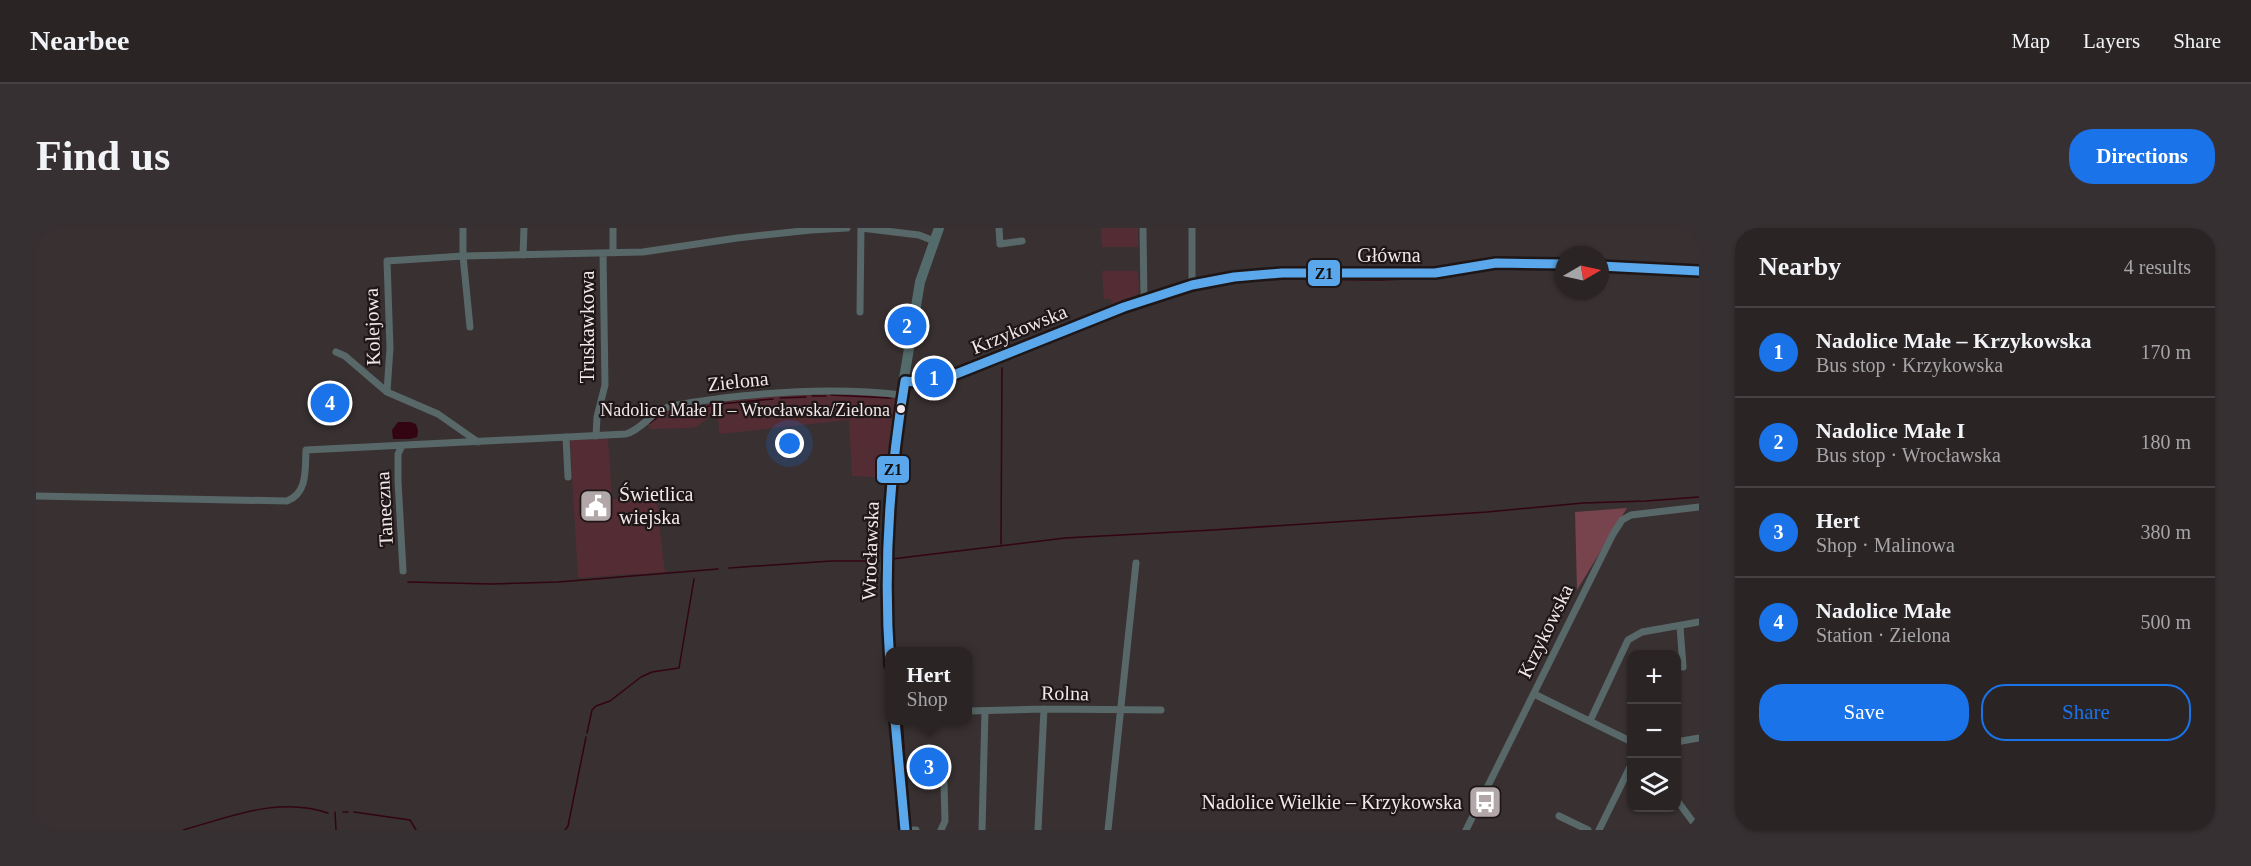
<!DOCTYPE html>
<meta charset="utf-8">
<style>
body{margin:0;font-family:Georgia,serif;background:#363032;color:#f1f3f6}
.controls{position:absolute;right:18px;bottom:18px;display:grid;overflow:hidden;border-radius:12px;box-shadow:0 2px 4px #0004}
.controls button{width:54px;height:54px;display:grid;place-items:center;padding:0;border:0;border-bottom:2px solid #464142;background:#2a2425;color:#f1f3f6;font:30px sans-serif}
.compass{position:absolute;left:1519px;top:18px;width:54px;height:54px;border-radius:50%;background:#2a2425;box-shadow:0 2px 4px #0004;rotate:81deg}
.you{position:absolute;left:754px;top:216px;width:21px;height:21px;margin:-15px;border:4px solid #fff;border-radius:50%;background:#1a73e8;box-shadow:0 0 0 9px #1a73e833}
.badge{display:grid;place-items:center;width:39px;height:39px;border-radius:50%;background:#1a73e8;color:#fff;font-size:20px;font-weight:700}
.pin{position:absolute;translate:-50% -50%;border:3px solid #fff;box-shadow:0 2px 6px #0006}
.popup{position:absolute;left:849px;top:419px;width:87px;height:78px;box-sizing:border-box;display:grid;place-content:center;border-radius:12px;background:#2a2425;filter:drop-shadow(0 2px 4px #0005);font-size:20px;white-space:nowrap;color:#a5a4a7}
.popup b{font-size:22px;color:#f1f3f6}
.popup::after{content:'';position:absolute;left:50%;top:100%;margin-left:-12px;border:12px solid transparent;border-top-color:#2a2425}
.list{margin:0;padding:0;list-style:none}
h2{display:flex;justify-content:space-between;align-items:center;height:78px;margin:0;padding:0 24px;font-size:26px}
h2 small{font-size:20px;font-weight:400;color:#a5a4a7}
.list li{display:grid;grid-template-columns:39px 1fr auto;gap:18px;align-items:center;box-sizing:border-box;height:90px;padding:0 24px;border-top:2px solid #464142}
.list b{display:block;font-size:22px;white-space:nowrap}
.list p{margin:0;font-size:20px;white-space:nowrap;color:#a5a4a7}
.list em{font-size:20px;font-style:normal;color:#a5a4a7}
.actions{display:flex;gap:12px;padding:18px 24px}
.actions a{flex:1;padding:14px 0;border:2px solid #1a73e8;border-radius:24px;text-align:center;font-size:21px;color:#1a73e8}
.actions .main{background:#1a73e8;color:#fff}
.icon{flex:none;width:33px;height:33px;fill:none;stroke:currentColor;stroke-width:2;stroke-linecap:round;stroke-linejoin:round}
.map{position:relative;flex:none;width:1663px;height:602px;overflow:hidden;border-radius:24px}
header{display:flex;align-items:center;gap:36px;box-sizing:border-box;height:84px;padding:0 30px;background:#2a2425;border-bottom:2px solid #464142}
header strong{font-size:28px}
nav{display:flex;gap:33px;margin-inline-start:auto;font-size:21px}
.intro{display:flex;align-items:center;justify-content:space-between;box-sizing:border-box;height:144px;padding:0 36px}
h1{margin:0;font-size:42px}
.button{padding:15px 27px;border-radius:24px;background:#1a73e8;color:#fff;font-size:21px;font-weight:700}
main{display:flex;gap:36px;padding:0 36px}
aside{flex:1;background:#2a2425;border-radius:24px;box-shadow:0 2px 4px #0004}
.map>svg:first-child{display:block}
.green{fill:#542d34}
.forest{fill:#77434d}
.water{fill:#330412}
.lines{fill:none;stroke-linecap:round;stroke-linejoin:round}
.stream{stroke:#330412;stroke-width:1.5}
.street{stroke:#586768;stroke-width:7}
.secondary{stroke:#546b6b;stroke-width:10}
.bus-1-casing{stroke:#1e1617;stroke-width:14}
.bus-1{stroke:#5aa8eb;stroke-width:9}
.bus-dot{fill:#f2e7e9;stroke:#1e1617;stroke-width:2}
.labels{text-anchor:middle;stroke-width:4.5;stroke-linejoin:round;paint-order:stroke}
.bus-label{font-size:18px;fill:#f2e7e9;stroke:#1e1617;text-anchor:end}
.street-label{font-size:20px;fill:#f2e7e9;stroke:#1e1617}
.poi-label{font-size:20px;fill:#f2e7e9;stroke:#1e1617;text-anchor:start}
.line-badge{stroke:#1e1617;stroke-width:2}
.pale-badge-label{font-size:16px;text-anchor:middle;font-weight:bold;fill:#111}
</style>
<header>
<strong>Nearbee</strong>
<nav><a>Map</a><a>Layers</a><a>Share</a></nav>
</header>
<div class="intro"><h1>Find us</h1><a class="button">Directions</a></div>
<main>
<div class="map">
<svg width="1663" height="602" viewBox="0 0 1663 602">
<rect width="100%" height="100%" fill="#383031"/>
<path class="green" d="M1065,0H1102V19H1066Z
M1066,43H1102L1103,66L1076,77L1075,71H1068Z
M794,166L852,168L860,171L850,250L816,248L813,192L683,206L682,187L686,174L742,168Z
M676,176L675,188L660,199L654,200L614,201L612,195L626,185L636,181Z
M572,211L576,271L620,269L629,344L542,350L534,212Z"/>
<path class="forest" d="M1591,280L1541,362L1539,284Z"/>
<path class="water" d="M362,194H374L380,196L382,203L381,209L374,211H357L356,202Z"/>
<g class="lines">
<path class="stream" d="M1236,51L1343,52L1402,50
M1145,66L1172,59
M795,167L855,170
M776,168H790
M744,170L770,169
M684,176L737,171
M634,185L674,178
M614,195L626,186
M965,316L966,140
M693,340L795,333H843
M372,354L455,356L522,354L682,341
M856,378V331L1029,310L1177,302L1451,284L1547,275L1610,273L1663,269
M858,412L859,424
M866,492L868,521
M551,505L556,482L560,478L574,473L605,449L616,444L643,440L658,351
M869,531L874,596
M299,584L300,602
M307,584H312
M318,584L374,592L380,602
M147,602C195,589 242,568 292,585
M529,602L532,598L550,509"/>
<path class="street" d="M427,0V28L434,99
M577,0V25
M825,0L883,7L898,13
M963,0L964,16L986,13
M1107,0L1108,73
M1156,0V57
M487,27L488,0
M824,84L825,0
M300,124L309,128L351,164L402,186L442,214
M351,164L354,120L351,33L427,28L607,24L701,10L775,2L811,0
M560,208L561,189L569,157L567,25
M530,209L532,249
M366,218L362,226V253L367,343
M0,268L251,273C272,265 269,241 270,222L590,206C607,201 615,184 632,179C650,174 669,173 687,170C746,163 807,160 866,167
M1644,398L1647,439
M1498,466L1596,514
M932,483L1008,481L1125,482
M1554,493L1592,412L1606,404L1663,394
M1640,514L1663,510
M1640,571L1663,602
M1523,588L1552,602
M869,602H880
M905,602L909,593L908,555
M946,602L949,483
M1002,602L1008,481
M1072,602L1100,335
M1430,602L1577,306L1586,292L1595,287L1663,279
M1563,602L1596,535"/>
<path class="secondary" d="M1564,38L1663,43
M869,153L878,154L910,150L1088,79L1156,57L1198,49L1246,45H1399L1460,35L1528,36
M854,437L849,341L855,248L860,199L884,54L903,0
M859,492L869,602"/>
<defs>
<path id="bus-1" d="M1564,38L1663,43
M854,437C847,341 853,248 869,153L878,154L910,150L1088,79L1156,57L1198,49L1246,45H1399L1460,35L1528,36
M859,492L869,602"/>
</defs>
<use href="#bus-1" class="bus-1-casing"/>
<use href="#bus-1" class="bus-1"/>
</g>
<defs>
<symbol id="civic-square" viewBox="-11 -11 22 22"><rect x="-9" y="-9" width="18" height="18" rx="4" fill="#b1a7a9" stroke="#1e1617"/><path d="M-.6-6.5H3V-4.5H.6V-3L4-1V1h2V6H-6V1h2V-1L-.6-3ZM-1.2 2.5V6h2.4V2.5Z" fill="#fff"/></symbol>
<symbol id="bus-square" viewBox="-11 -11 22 22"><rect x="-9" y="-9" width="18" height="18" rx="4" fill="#b1a7a9" stroke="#1e1617"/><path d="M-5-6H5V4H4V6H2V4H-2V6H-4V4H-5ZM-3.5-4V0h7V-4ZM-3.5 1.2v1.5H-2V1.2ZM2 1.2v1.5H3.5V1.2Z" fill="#fff"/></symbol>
</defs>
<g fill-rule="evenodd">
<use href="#civic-square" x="541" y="259" width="38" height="38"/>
<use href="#bus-square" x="1430" y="555" width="38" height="38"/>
</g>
<circle class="bus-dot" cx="865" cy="181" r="5"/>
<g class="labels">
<g class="bus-label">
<text x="854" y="188">Nadolice Małe II – Wrocławska/Zielona</text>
</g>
<g class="street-label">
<text x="1353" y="34">Główna</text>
<text transform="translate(336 99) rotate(-92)" y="7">Kolejowa</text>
<text transform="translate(551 99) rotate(-90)" y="7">Truskawkowa</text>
<text transform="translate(983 101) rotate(-22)" y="7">Krzykowska</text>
<text transform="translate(702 153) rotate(-6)" y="7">Zielona</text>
<text transform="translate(348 281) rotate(-93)" y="7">Taneczna</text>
<text transform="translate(834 323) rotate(-88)" y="7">Wrocławska</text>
<text transform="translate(1509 403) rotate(-64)" y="7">Krzykowska</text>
<text transform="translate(1029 465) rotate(1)" y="7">Rolna</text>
</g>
<g class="poi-label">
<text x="583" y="273">Świetlica<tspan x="583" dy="23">wiejska</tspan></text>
<text x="1426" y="581" text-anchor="end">Nadolice Wielkie – Krzykowska</text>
</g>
</g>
<g class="line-badge">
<rect x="1271" y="31" width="34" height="28" rx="6" fill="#5aa8eb"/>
<rect x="840" y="227" width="34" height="29" rx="6" fill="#5aa8eb"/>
</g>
<g class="pale-badge-label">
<text x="1288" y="51">Z1</text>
<text x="857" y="247">Z1</text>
</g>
</svg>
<div class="controls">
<button>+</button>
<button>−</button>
<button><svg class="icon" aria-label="layers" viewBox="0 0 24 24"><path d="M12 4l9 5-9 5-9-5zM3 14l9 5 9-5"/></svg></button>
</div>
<svg class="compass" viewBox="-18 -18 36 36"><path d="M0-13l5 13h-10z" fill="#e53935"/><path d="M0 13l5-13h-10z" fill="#a5a4a7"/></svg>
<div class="you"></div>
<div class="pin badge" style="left:898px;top:150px">1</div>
<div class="pin badge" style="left:871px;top:98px">2</div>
<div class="pin badge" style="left:893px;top:539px">3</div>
<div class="popup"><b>Hert</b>Shop</div>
<div class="pin badge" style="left:294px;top:175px">4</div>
</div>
<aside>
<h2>Nearby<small>4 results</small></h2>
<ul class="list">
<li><span class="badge">1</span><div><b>Nadolice Małe – Krzykowska</b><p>Bus stop · Krzykowska</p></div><em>170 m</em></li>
<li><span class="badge">2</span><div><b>Nadolice Małe I</b><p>Bus stop · Wrocławska</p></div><em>180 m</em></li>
<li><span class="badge">3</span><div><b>Hert</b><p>Shop · Malinowa</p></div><em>380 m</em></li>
<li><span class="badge">4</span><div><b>Nadolice Małe</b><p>Station · Zielona</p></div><em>500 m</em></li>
</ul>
<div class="actions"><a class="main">Save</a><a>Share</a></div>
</aside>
</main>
